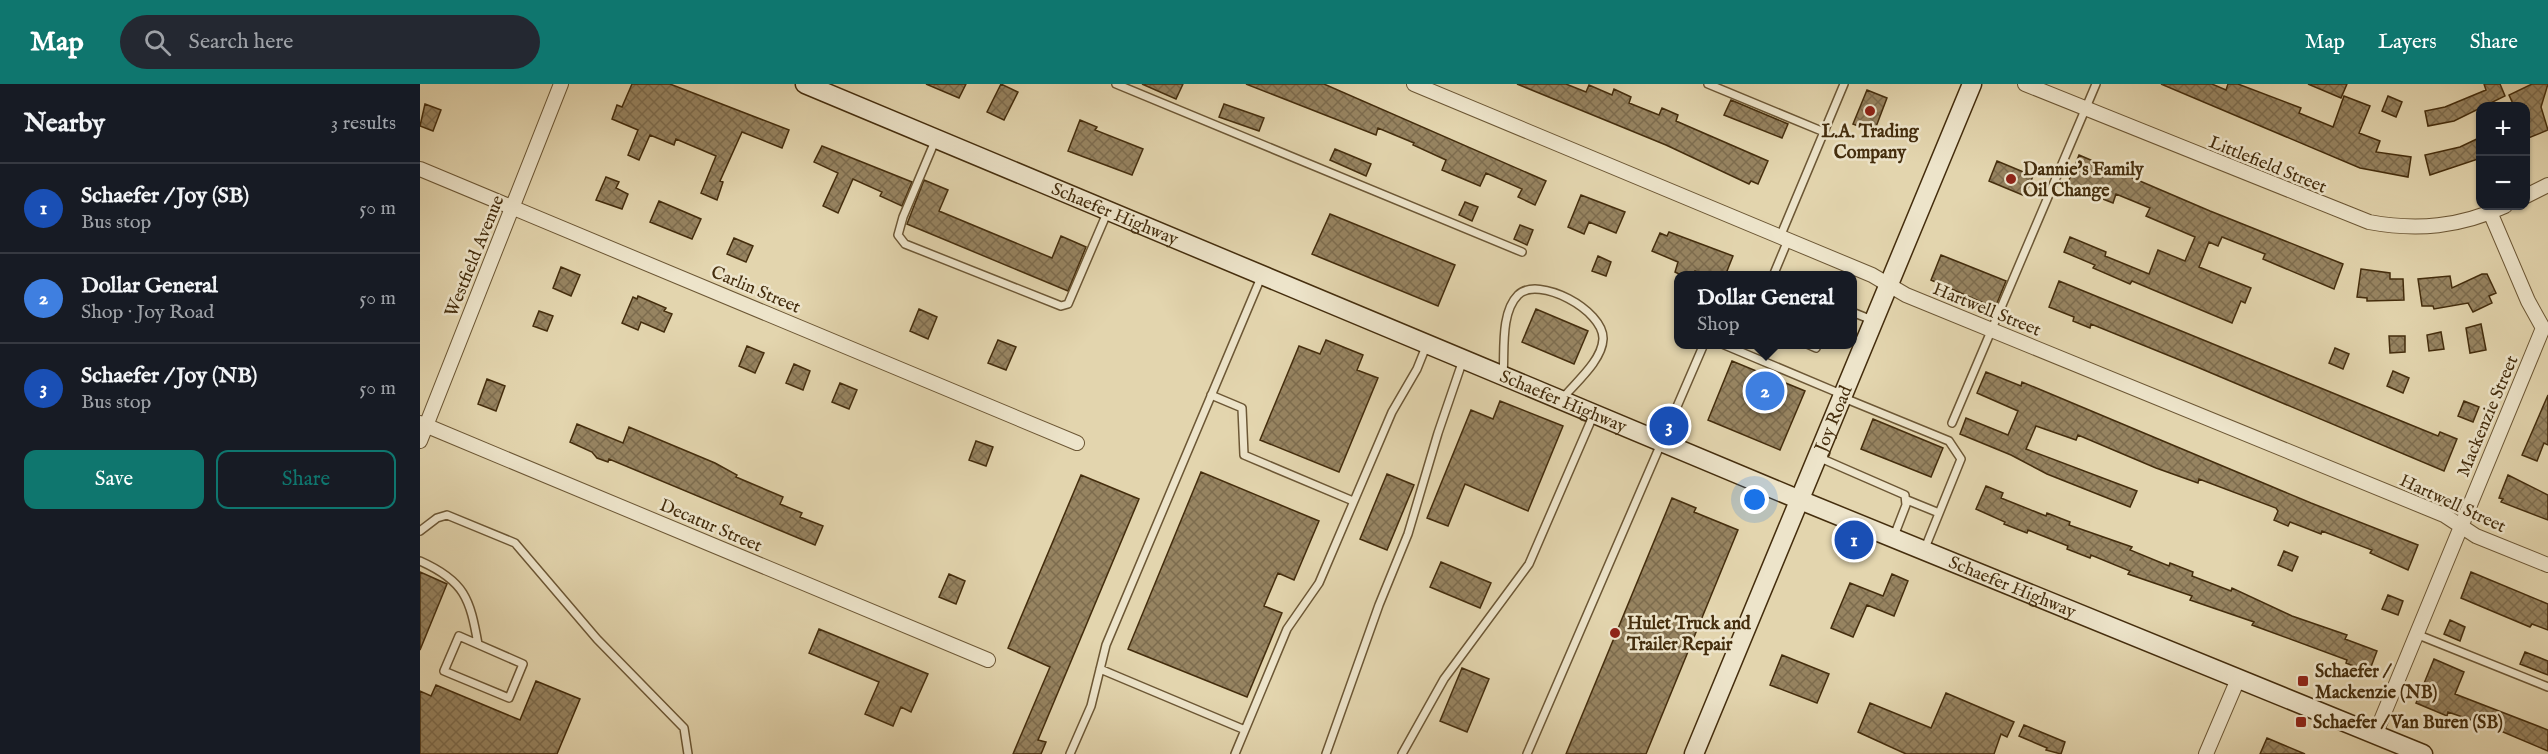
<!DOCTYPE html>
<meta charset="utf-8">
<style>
body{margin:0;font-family:"IM FELL English",serif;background:#242831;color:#f1f3f6}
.controls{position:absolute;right:18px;top:18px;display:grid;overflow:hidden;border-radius:12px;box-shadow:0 2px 4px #0004}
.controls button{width:54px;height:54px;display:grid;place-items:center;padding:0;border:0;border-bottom:2px solid #363941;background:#171b24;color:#f1f3f6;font:30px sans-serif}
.you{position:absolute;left:1335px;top:416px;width:21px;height:21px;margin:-15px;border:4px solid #fff;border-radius:50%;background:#1a73e8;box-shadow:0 0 0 9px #1a73e833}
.badge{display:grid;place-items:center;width:39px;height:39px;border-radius:50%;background:#0f766e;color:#fff;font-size:20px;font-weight:700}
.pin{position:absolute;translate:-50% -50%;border:3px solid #fff;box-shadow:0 2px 6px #0006}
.popup{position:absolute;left:1254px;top:187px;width:183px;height:78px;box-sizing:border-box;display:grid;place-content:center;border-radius:12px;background:#171b24;filter:drop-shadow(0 2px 4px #0005);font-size:20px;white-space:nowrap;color:#9ea1a6}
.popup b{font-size:22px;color:#f1f3f6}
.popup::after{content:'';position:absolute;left:50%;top:100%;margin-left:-12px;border:12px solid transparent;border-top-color:#171b24}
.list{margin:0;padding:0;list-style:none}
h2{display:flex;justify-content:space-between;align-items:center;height:78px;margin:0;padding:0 24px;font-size:26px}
h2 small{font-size:20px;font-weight:400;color:#9ea1a6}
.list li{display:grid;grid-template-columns:39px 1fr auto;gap:18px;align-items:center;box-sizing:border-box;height:90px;padding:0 24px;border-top:2px solid #363941}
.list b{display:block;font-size:22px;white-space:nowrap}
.list p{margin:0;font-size:20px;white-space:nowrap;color:#9ea1a6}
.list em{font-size:20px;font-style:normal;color:#9ea1a6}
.actions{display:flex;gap:12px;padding:18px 24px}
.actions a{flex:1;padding:14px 0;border:2px solid #0f766e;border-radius:12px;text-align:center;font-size:21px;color:#0f766e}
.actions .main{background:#0f766e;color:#fff}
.icon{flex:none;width:33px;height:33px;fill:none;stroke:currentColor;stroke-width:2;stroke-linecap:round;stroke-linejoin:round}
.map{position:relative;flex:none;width:2128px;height:670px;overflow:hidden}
header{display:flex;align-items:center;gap:36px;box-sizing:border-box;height:84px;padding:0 30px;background:#0f766e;color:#fff}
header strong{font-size:28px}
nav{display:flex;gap:33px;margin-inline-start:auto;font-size:21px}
.search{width:420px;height:54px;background:#242831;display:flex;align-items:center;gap:15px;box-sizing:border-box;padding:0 21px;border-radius:33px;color:#9ea1a6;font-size:22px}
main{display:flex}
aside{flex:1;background:#171b24}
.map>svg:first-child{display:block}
.building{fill:url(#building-cross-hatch);stroke:#442d0d;stroke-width:1.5}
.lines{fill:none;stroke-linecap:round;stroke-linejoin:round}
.lane-casing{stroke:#6c5735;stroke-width:10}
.street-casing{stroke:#6c5735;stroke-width:16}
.secondary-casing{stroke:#442d0d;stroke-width:21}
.lane{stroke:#ede4ca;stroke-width:7}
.street{stroke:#ede4ca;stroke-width:14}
.secondary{stroke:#ede4ca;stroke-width:18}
.poi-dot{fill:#8f2418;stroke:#ede4ca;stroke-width:2}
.labels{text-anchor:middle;stroke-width:5;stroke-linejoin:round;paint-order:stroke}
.poi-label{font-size:18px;font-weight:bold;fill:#442d0d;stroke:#ede4ca;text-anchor:start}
.street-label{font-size:18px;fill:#442d0d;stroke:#ede4ca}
</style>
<header>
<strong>Map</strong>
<div class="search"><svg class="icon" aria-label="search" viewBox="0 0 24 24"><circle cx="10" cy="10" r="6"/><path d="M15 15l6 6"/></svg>Search here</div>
<nav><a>Map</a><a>Layers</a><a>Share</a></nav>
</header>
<main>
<aside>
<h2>Nearby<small>3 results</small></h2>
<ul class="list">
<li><span class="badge" style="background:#1a4fb4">1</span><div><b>Schaefer / Joy (SB)</b><p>Bus stop</p></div><em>50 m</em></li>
<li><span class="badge" style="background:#3f7fe0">2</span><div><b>Dollar General</b><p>Shop · Joy Road</p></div><em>50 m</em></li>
<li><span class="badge" style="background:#1a4fb4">3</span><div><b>Schaefer / Joy (NB)</b><p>Bus stop</p></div><em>50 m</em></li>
</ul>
<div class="actions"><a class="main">Save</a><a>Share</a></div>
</aside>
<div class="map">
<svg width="2128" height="670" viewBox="0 0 2128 670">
<defs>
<pattern id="building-cross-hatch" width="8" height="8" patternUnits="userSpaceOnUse" patternTransform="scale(1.5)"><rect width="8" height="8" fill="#978461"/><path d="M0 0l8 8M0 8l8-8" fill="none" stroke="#7d6c4e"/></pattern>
</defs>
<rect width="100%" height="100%" fill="#e3d5ae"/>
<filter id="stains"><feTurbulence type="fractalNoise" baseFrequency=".00333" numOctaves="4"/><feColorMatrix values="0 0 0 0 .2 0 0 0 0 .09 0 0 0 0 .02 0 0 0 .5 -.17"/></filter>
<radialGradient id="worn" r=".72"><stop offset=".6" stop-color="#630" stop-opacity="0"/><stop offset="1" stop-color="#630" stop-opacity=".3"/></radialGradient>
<path class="building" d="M212,0H250L369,46L362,64L322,48L300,97L303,98L297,116L281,109L296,72L256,55L254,61L230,51L219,76L208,71L218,46L192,35L197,21L202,23Z
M506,0H546L539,14Z
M581,0L598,8L584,36L567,28Z
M722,0H763L756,15Z
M826,0H904L1126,97L1115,121L1098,113L1102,105L1066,89L1060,102L1022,86L1026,76L993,61L994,59L958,44L956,51Z
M1097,0H1146L1166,8L1169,1L1192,11L1194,5L1211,13L1209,19L1239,31L1242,24L1258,31L1256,37L1348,77L1338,100L1331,97L1329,100L1246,61Z
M1741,0H1792L1806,6L1808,0H1818L1881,24L1879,29L1913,43L1924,12L1950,22L1939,49L1960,57L1956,68L1991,73L1988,93L1940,84Z
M1888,0H1927L1921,14Z
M2064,0H2080L2085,12L2034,37L2008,42L2005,27L2025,23L2066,6Z
M2112,0H2128L2121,23L2128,46L2106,55V22H2094L2089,11Z
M1447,6L1467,14L1454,48L1433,40Z
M1968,12L1982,18L1976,33L1962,27Z
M1311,16L1368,40L1362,54L1304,31Z
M5,20L21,26L13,47L0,42Z
M804,20L844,34L839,47L799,33Z
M660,36L677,43L675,46L723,65L712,91L648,67Z
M2061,53V74L2010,91L2005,71L2040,63Z
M402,62L492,98L482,122L460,112L462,108L433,95L418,129L403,122L418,89L394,78Z
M915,65L951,80L946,92L910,76Z
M1659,71L1790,127L1923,180L1914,205L1843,175L1845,170L1802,153L1798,162L1789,158L1779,183L1831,204L1825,219L1821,217L1812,239L1712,197L1710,200L1673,184L1675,181L1644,168L1650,153L1686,168L1685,172L1729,190L1738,166L1765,177L1775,153L1726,132L1730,124L1696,110L1693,119L1647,101Z
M1577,77L1613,92L1605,112L1569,97Z
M186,93L199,98L196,104L208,110L202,125L176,116Z
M504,96L528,106L519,127L632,174L641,152L666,163L648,207L487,140Z
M1161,111L1205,128L1196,149L1169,138L1164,150L1148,143Z
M239,117L281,135L272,155L230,138Z
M1045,118L1058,123L1052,137L1039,131Z
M910,130L1035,181L1018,222L892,170Z
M1100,141L1113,146L1107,161L1094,155Z
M1249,148L1313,172L1305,192H1287L1275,187L1273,192H1263L1255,188L1258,178L1232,167L1240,149L1247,152Z
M314,154L333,162L326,178L307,170Z
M1521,171L1586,197L1575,224L1511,196Z
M1178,172L1191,178L1186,192L1172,187Z
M141,183L160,191L151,212L133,204Z
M1941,185L1970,189V195H1983L1984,216L1947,217V214L1937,213Z
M2062,190H2067L2076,209L2069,212L2072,219L2053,228L2048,219L2014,225L2013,222H2002L1998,195L2030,192L2032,204Z
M1639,197L2018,352L2020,348L2037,355L2024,387L1777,283L1671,240L1670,244L1653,237L1654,233L1629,223Z
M218,212L246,224L244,227L252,230L244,248L221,238L218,246L202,239L213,213L217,215Z
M499,225L517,233L508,255L490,247Z
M1116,225L1168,247L1154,280L1102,258Z
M119,227L133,232L127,247L113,242Z
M2061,240L2066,266L2050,269L2046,244Z
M2021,248L2024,265L2009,267L2007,251Z
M1969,252H1985V268L1970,269Z
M578,256L596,263L586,286L568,279Z
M906,256L943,271L937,286L958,294L919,388L840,356L879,262L900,270Z
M327,262L344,269L335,289L319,282Z
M1915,264L1929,270L1923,285L1909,279Z
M1312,277L1385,307L1360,366L1288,336Z
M374,280L390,287L383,306L366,299Z
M1973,287L1989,294L1983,309L1967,302Z
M1566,288L1601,302L1602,298L1891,419L1998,461L1988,486L1950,469L1952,466L1902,447L1901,450L1870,438L1868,442L1854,436L1858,427L1856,424L1779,395L1778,399L1736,384L1658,351L1656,356L1616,342L1606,365L1717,407L1710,423L1627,390L1591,371L1540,350L1546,334L1588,351L1598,327L1557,309Z
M67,295L85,302L76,327L58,320Z
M420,299L437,306L429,325L412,318Z
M2128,311V361L2124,359L2117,377L2102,371Z
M1080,317L1143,342L1108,427L1045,400L1028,442L1007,434L1051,326L1073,335Z
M2044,317L2059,323L2053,338L2038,332Z
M1453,335L1523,364L1511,393L1441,365Z
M157,340L203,359L209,343L295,379L317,391L316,393L363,413L360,420L382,429L380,433L403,442L395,461L189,375L188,378L177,374L172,368L150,358Z
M556,357L573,363L566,382L549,376Z
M781,388L899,437L874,496L858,489L844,522L862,529L827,613L708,565Z
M967,390L994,401L967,466L940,455Z
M661,391L719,415L618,656L626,658L621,670H593L630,583L588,564Z
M2088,391L2128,411V436L2081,418L2083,415L2079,414Z
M1566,402L1583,409L1581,414L1626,432L1627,429L1650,438L1649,441L1712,463L1710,466L1749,482L1750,479L1773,488L1772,492L1811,507L1812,504L1872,532L1927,551L1925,555L1957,567L1949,588L1926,579L1927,576L1832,541L1834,538L1770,516L1772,512L1708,490L1710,487L1671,471L1670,474L1647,465L1648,462L1608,446L1607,449L1584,440L1585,438L1556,425Z
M1252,414L1276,424L1274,428L1318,446L1226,670H1146Z
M1864,467L1878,473L1872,487L1858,481Z
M1021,478L1071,499L1060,524L1010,503Z
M0,488L27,500L0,566Z
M2051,488L2128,520V546L2112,540L2110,543L2041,514Z
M529,490L545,497L536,520L519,513Z
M1472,490L1488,497L1474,532L1447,521L1433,553L1411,544L1430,499L1463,512Z
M1968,511L1983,517L1978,531L1962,525Z
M2030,536L2045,543L2040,557L2024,550Z
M399,545L508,590L491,628L481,623L473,642L445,630L459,598L389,569Z
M2105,568L2128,577V591L2100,580Z
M1362,571L1409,590L1397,619L1350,601Z
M2014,575L2044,588L2035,610L2128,646V667L2069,642L2028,628L2027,632L1996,619Z
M1042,584L1069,595L1047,648L1020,637Z
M116,597L160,615L137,670H0V607L11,612L16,601L100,636Z
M1526,609L1594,638L1587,653L1581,650L1574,670H1486L1438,648L1450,619L1511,644Z
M1604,641L1645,658L1641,670L1626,666L1627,664L1599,652Z
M1847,654L1885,670H1840Z"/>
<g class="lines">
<defs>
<path id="lane" d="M696,0L1102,168
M1288,0L1404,48
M515,57L483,133L478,151L485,160L641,222L648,220L687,129
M1360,153L1424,0
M1353,192L1368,156
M1432,228L1452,236
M1302,260L1421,310
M1387,260L1396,264L1397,260
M1083,291C1085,268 1080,229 1098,211C1118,191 1184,226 1183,255C1182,277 1155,299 1142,315
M791,311L822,324L824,371L933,417
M1424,314L1529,357L1541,375L1505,464
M1532,339L1676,0
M1398,373L1485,411L1486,421L1474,452
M1487,416L1519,429
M0,447L17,434L27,431L95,459L177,555L264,644L268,670
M0,477C45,497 50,515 58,560
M1996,550L2128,603
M39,552L103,580L89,614L24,587Z
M680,585L825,646
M650,670L671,622L686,561L842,191
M815,670L867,545L899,499L972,328L997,285L1007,260
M906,670L959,521L988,450L1018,349L1043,276
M982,670L1024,595L1109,480L1173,332
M1107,670L1284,260"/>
<path id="street" d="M994,0L1452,191L1486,211L2024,431L2056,452L2128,481
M1605,0L1949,138C1997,147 2040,143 2085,122
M0,85L657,359
M2106,112L2128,101
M0,339L568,576
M0,357L141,0
M1955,651L2123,244L2108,217L2070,128
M1786,670L1818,595"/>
<g id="secondary">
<path id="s1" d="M385,0L1380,416L2003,670"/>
<path id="s2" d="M1274,670L1552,0"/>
</g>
</defs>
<use href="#lane" class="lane-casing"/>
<use href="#street" class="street-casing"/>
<use href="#secondary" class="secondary-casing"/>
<use href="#lane" class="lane"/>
<use href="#street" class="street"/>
<use href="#secondary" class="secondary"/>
</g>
<g class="poi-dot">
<circle cx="1450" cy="27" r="6"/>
<circle cx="1591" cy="95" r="6"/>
<circle cx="1195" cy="549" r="6"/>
<rect x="1877" y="591" width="12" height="12" rx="3"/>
<rect x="1875" y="632" width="12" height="12" rx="3"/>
</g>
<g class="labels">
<g class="poi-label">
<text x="1450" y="53" text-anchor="middle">L.A. Trading<tspan x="1450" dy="21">Company</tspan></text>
<text x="1603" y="91">Dannie's Family<tspan x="1603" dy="21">Oil Change</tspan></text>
<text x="1207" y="545">Hulet Truck and<tspan x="1207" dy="21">Trailer Repair</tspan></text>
<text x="1895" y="593">Schaefer /<tspan x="1895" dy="21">Mackenzie (NB)</tspan></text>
<text x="1893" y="644">Schaefer / Van Buren (SB)</text>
</g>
<g class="street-label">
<text transform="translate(1848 80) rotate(22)" y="6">Littlefield Street</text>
<text dy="6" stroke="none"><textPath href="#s1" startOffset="336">Schaefer Highway</textPath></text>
<text transform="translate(54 172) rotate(-68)" y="6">Westfield Avenue</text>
<text transform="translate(336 205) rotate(23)" y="6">Carlin Street</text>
<text transform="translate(1567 225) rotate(22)" y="6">Hartwell Street</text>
<text dy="6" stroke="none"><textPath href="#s1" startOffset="822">Schaefer Highway</textPath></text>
<text transform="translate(2067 332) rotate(-67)" y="6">Mackenzie Street</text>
<text dy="6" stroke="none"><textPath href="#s2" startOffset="363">Joy Road</textPath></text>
<text transform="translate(2033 419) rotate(25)" y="6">Hartwell Street</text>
<text transform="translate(291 441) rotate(23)" y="6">Decatur Street</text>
<text dy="6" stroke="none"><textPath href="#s1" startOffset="1308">Schaefer Highway</textPath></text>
</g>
</g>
<rect width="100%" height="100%" filter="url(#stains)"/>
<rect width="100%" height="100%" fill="url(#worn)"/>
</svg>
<div class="controls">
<button>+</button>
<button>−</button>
</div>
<div class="you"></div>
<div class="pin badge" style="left:1434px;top:456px;background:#1a4fb4">1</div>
<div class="pin badge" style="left:1345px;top:307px;background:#3f7fe0">2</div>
<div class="popup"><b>Dollar General</b>Shop</div>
<div class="pin badge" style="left:1249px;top:342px;background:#1a4fb4">3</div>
</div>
</main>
